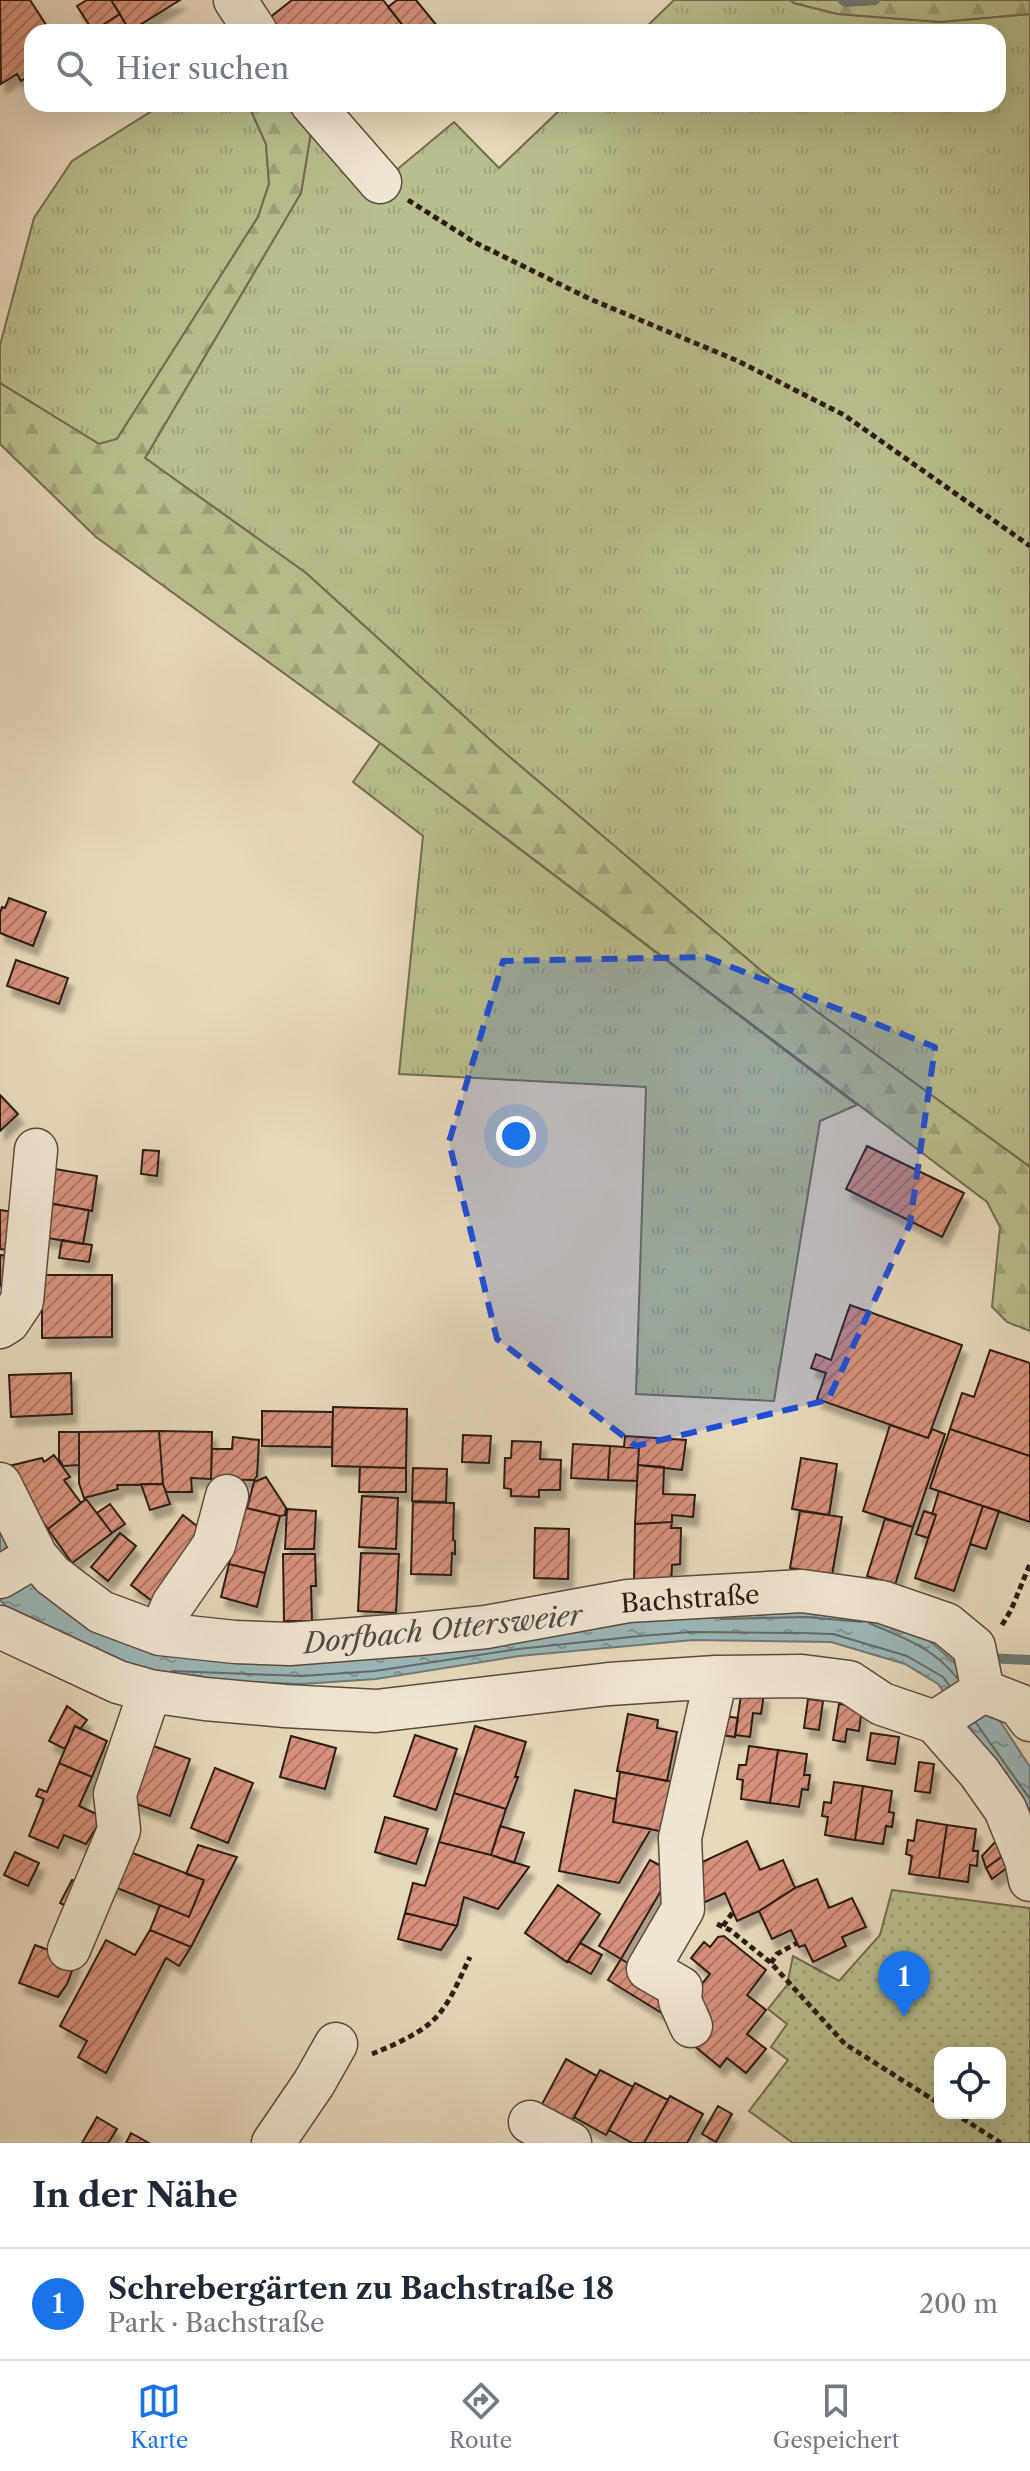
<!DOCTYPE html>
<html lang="de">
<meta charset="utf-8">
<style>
body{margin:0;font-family:"Libre Caslon Text",serif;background:#f6f6f7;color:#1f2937}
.controls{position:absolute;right:24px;bottom:24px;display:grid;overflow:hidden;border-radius:16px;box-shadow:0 8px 32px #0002}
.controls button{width:72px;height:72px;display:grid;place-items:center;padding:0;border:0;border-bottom:2px solid #e0e1e3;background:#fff;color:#1f2937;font:40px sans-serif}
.you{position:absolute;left:516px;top:1136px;width:28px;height:28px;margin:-20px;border:6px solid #fff;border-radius:50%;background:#1a73e8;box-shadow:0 0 0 12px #1a73e833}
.badge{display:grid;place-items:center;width:52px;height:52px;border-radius:50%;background:#1a73e8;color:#fff;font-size:26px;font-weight:700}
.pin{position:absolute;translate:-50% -66px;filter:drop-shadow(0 2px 4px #0008)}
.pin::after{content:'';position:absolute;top:42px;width:28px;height:24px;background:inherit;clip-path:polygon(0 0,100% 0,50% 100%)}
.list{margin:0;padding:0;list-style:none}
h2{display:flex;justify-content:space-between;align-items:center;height:104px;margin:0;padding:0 32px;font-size:34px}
h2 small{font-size:26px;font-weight:400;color:#747a83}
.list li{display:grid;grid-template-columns:52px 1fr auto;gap:24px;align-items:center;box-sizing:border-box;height:112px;padding:0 32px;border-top:2px solid #e0e1e3}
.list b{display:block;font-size:30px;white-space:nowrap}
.list p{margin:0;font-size:26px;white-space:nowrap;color:#747a83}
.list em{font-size:26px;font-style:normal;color:#747a83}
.icon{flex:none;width:44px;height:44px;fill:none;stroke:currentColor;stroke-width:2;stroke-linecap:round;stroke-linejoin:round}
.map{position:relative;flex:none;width:1030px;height:2143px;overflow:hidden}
.search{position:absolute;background:#fff;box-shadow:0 8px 32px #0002;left:24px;right:24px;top:24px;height:88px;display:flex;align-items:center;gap:20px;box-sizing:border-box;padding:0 28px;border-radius:24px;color:#747a83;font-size:30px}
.sheet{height:216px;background:#fff}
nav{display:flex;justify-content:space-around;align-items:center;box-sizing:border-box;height:112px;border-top:2px solid #e0e1e3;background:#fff;font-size:22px;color:#747a83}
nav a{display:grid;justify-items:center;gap:4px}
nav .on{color:#1a73e8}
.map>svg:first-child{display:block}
.grass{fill:url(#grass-tufts);stroke:#726d52;stroke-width:2}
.forest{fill:url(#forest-firs);stroke:#726d52;stroke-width:2}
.garden{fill:url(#garden-dots);stroke:#726d52;stroke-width:2;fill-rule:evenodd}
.water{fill:url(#water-ripples);stroke:#6f7a78;stroke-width:2}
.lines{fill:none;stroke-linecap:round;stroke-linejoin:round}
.shore{stroke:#646a68;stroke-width:2}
.stream{stroke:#6f7a78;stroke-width:10}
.building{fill:url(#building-hatch);stroke:#2c1c16;stroke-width:2;filter:url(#shadow)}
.minor-casing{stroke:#5b4b3f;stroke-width:45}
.path{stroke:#2c1c16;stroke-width:5;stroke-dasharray:6 4;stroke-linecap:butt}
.minor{stroke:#f0e6d3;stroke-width:42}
.marked{fill:#1d4ed8;fill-opacity:0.2;stroke:#1d4ed8;stroke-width:6;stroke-dasharray:16 10;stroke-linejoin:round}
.labels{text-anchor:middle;stroke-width:6;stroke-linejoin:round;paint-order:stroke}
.street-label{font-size:26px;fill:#2c1c16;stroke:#f0e6d3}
.water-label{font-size:28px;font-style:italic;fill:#4d4b47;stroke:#f0e6d3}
</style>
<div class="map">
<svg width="1030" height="2143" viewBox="0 0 1030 2143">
<defs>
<pattern id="grass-tufts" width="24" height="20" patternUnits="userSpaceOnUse" patternTransform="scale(2)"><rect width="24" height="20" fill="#b9be8e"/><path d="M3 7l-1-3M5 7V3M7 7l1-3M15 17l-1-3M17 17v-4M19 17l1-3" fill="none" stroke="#9fa37a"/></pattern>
<pattern id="forest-firs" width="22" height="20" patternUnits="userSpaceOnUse" patternTransform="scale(2)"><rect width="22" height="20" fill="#b9be8e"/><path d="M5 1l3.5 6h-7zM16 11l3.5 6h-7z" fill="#9fa37a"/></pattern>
<pattern id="garden-dots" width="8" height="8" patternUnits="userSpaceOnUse" patternTransform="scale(2)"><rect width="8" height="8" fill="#b9be8e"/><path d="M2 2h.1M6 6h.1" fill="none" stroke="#9fa37a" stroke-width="1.8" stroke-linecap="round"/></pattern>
<pattern id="water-ripples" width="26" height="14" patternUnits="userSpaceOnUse" patternTransform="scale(2)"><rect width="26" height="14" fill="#9bb8ba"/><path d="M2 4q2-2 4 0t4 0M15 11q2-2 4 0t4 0" fill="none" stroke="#7f9596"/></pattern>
<pattern id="building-hatch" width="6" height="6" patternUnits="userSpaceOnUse" patternTransform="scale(2)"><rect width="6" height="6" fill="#d7927d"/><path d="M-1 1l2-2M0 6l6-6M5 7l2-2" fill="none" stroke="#af7665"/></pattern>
<filter id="shadow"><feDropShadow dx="5" dy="9" stdDeviation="2" flood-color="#0004"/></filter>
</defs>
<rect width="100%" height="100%" fill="#e8d9bb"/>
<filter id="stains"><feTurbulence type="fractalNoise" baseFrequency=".0025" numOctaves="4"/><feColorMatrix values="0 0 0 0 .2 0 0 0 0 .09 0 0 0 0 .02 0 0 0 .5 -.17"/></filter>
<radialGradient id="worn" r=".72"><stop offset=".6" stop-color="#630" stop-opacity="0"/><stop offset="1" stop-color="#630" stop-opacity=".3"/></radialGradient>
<path class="grass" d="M674,0H790L794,3L838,14L940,22L1030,14V1167L764,973L498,747L306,573L145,458L301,193L312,126L376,187L454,122L499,168L566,104H998V32H641Z
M163,104H248L266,144L269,184L258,217L117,439L99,444L0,383V345L34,218L72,161Z
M380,743L857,1105L820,1121L774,1401L636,1394L646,1087L399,1074L423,836L353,782Z"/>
<path class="forest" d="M790,0H1030V14L940,22L838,14L794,3Z
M248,104H297L312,126L301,193L145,458L306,573L498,747L764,973L1030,1167V1331L1007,1322L992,1307L1000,1227L987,1202L380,743L96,537L0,444V383L99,444L117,439L258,217L269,184L266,144Z"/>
<path class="garden" d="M892,1890L1030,1908V2143H793L749,2111L788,2060L771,2047L787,2024L768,2009L787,1985L793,1956L839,1981L880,1935ZM940,2053H1000V2113H940Z"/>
<path class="water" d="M0,1514L116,1630L671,1612L806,1609L870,1615L927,1639L953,1661L996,1715L1030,1767V1812L938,1684L905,1664L831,1642L693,1640L519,1656L376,1679L302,1684L170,1679L123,1667L12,1613L0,1600Z"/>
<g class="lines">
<path class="shore" d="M721,1619L806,1617L862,1622
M869,1623C903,1638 933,1647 957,1678
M172,1671L302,1676L375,1671L518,1649L640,1636L692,1632L801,1633L833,1634L907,1656L943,1677L949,1685
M976,1723L1030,1799"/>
<path class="stream" d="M843,0L846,2L875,0
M986,1658L1030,1660"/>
</g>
<path class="building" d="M0,0H30L46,25L40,29L42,32H32V73L21,81L17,74L1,84Z
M87,0H111L120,14L93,31L77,6Z
M111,0H180L130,31Z
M292,0H383L408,32H278L268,19Z
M397,0H416L442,32H408L388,7Z
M120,14L130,32H93V31Z
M9,898L46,912L33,946L0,933V913L2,907L5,908Z
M16,960L68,978L59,1004L7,986Z
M0,1095L18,1114L0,1131Z
M867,1146L964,1193L942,1237L846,1189Z
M143,1150L159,1151L157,1176L141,1174Z
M49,1168L97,1176L92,1211L44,1202Z
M41,1202L89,1210L83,1244L36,1236Z
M0,1210L14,1212L8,1250L0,1249Z
M62,1240L92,1245L89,1262L59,1258Z
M0,1255L12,1256L8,1287L0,1286Z
M42,1275H112V1337L42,1338Z
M850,1305L962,1345L928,1438L817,1399L826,1373L811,1368L816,1354L831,1360Z
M990,1350L1030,1363V1456L950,1429L962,1393L974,1397Z
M71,1373L72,1414L11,1417L9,1375Z
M333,1407L407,1409L406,1468L332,1466Z
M262,1411L333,1412L332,1447L262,1446Z
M890,1425L928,1438L932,1429L945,1434L913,1527L863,1511Z
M950,1429L1030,1456V1522L930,1488Z
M159,1431L163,1484L117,1485L118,1489L84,1498L79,1483V1432Z
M159,1431L212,1432L211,1479L191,1478L192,1492H166L163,1484Z
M59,1432H79V1465L63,1466L59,1459Z
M463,1435L491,1436L489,1463L462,1462Z
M625,1436L686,1440L682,1470L638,1465L639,1448L624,1447Z
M233,1437L259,1440L257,1476L254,1480L211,1479L212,1449H232Z
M512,1441L541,1442L540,1459L561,1460L560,1490H539V1497L511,1496V1489L504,1488L505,1458H511Z
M573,1444L610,1446L608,1480L571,1478Z
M610,1446L639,1448L637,1481L608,1480Z
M54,1455L70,1477L64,1480L81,1503L48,1529L20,1492L5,1467L42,1458L44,1462Z
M801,1458L837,1464L829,1515L792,1509Z
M638,1465L664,1467L663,1494L695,1495L693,1517L672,1515V1522L635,1524Z
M360,1467L406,1468V1492H359Z
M413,1468L447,1469L446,1502L412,1501Z
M266,1477L286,1508L285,1515L280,1516L247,1508L254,1482Z
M141,1484H163L170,1504L150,1510Z
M939,1491L983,1506L954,1591L915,1578L936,1515L932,1514Z
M362,1496L398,1498L396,1549L359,1547Z
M86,1499L112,1533L72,1563L48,1529Z
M413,1502L454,1503L453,1540L455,1541V1554L452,1553L451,1575L411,1574Z
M110,1504L125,1524L112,1533L97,1513Z
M983,1506L999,1511L986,1549L970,1544Z
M246,1508L280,1516L265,1573L229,1564Z
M287,1509L316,1511L314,1549H285Z
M800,1511L842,1517L832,1575L790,1568Z
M924,1511L936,1515L928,1538L916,1534Z
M183,1515L207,1534L156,1604L131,1585Z
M885,1519L913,1527L895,1585L867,1576Z
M672,1522L671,1528H681L680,1564L672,1565L671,1585L634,1584L635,1524Z
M535,1528L569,1529L568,1579L534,1578Z
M120,1533L136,1546L108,1581L91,1567Z
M361,1553L399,1554L396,1613L358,1611Z
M283,1554H315L316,1586H311L312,1621H284Z
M229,1564L265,1573L257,1607L221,1597Z
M742,1689L764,1693L761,1714L753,1713L750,1737L735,1735Z
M808,1699L823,1701L819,1730L804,1728Z
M839,1704L862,1707L859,1731L847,1729L845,1742L833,1740Z
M67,1706L87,1720L80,1729L75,1726L65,1749L49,1741Z
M628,1714L658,1720L657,1728L677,1732L667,1781L617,1771Z
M725,1716L738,1718L735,1737L721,1735Z
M75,1726L107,1741L92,1777L59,1763Z
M475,1726L526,1742L515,1777H518L506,1809L454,1793Z
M871,1733L899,1737L895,1764L867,1760Z
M415,1735L457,1749L436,1810L394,1796Z
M291,1736L336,1748L325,1789L280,1777Z
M148,1744L190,1759L170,1816L128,1801Z
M749,1746L778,1750L770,1803L741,1799L743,1780L737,1779L739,1765H746Z
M778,1750L807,1754L804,1775H810L808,1790L802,1789L799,1807L770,1803Z
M919,1762L934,1764L930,1793L915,1791Z
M59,1763L92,1777L79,1806L103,1817L86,1844L64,1835L58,1848L29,1836L44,1799L36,1796L39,1789L47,1792Z
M215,1768L253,1783L228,1843L191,1828Z
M620,1772L675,1782L665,1832L613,1822Z
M834,1782L863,1786L855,1840L825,1835L828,1817L822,1816L824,1802L831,1803Z
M863,1786L892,1791L889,1812L894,1813L892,1827L886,1826L883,1844L855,1840Z
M575,1790L616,1799L613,1822L651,1829L619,1883L559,1871Z
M454,1793L506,1809L491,1855L439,1842Z
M385,1817L428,1829L416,1864L375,1852Z
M917,1820L947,1825L939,1878L909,1874L912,1856L906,1854L908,1840L914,1841Z
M947,1825L976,1829L973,1851H978L977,1866L970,1865L968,1882L939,1878Z
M500,1826L524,1833L514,1863L491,1855Z
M747,1841L760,1870L783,1860L795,1888L759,1911L737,1921L725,1893L703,1903L700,1863Z
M996,1841L1003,1856L986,1868L982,1856Z
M439,1842L491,1855L529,1867L498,1909L464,1897L457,1926L405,1913L413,1883L425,1886Z
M198,1845L237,1857L191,1947L150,1930L160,1905L189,1917L204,1880L186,1874Z
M122,1849L204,1880L189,1917L107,1884Z
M15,1852L39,1863L28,1886L4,1875Z
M1003,1856L1008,1867L992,1879L986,1868Z
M650,1860L672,1872L621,1959L599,1946Z
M817,1879L829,1908L852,1898L866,1927L842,1937L846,1946L813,1962L805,1945L799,1947L791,1930L772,1939L759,1911L795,1888Z
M72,1880L86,1887L74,1910L60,1903Z
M558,1885L600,1914L567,1962L525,1933Z
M405,1913L457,1926L441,1950L398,1939Z
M150,1930L191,1947L179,1966L166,1958L106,2073L78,2057L87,2041L60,2026L106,1940L135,1955Z
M724,1936L766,1970L747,1995L766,2010L747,2034L766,2049L746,2073L727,2058L720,2067L692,2044L696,2025L708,2010L692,1996L710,1974L691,1958L704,1942L710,1947L718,1937Z
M580,1943L602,1955L591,1974L568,1961Z
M35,1945L76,1960L67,1984L58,1997L19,1983Z
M621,1959L673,1991L660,2012L608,1980Z
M566,2059L597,2076L571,2123L541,2106Z
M600,2070L633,2087L606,2135L574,2117Z
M635,2083L668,2100L644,2143H632L609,2130Z
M670,2096L703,2114L687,2143H644Z
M718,2106L732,2114L716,2142L702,2134Z
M97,2117L117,2129L108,2143H82Z
M131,2133L149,2143H126Z"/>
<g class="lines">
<defs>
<path id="minor" d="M235,0L256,32
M312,104L380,182
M0,1327L8,1322L22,1301L36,1150
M0,1484L36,1556L52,1575L101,1612L160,1634L235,1642L290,1644L418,1634L486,1627L628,1601L802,1591L882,1602L946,1624L974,1647L983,1691L935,1722
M0,1577L36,1556
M0,1627L118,1682L150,1691L205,1699L285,1706L376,1711L609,1684L716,1677L802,1676L849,1682L882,1704L935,1722L979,1772L1005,1809L1026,1860L1030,1880
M160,1634L173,1604L214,1545L227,1496
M983,1691L1019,1705L1030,1720
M69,1949L119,1830L115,1794L150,1691
M691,2026L680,2001L681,1988L648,1969L683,1909L680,1838L716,1677
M530,2122L570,2143
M273,2143L314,2083L336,2044"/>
</defs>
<use href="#minor" class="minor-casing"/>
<path class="path" d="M408,200L474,242L590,299L738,361L844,415L1030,546
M1002,1625L1011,1610L1030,1564
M717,1924L730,1930L771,1963L845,2044L940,2104
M723,1926L733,1912
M771,1963L777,1954L797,1943
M372,2054C391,2046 413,2037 429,2024C449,2008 459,1979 470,1957
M954,2113L1001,2143"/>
<use href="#minor" class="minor"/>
</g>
<path class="marked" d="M706,957L935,1047L910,1224L828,1400L636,1446L497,1339L449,1142L503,961Z"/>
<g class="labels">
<g class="street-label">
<text transform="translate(690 1599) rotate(-4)" y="9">Bachstraße</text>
</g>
<g class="water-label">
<text transform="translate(443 1629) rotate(-6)" y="10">Dorfbach Ottersweier</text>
</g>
</g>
<rect width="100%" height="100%" filter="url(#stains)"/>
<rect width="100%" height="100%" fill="url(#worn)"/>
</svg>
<div class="controls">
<button><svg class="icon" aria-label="locate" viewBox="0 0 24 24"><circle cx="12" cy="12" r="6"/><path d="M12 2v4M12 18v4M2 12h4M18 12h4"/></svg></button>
</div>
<div class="you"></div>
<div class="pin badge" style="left:904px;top:2017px">1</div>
<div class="search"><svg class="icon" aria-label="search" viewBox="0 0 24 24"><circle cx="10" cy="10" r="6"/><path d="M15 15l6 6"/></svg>Hier suchen</div>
</div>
<section class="sheet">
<h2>In der Nähe<small></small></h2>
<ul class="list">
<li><span class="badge">1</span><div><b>Schrebergärten zu Bachstraße 18</b><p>Park · Bachstraße</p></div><em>200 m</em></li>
</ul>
</section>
<nav>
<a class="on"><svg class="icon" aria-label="map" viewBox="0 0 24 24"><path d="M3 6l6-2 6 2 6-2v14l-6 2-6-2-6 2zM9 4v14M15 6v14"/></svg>Karte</a>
<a><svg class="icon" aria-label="directions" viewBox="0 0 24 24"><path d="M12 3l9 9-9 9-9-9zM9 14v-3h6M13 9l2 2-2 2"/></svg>Route</a>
<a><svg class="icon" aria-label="saved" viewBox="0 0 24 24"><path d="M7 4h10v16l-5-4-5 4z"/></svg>Gespeichert</a>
</nav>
